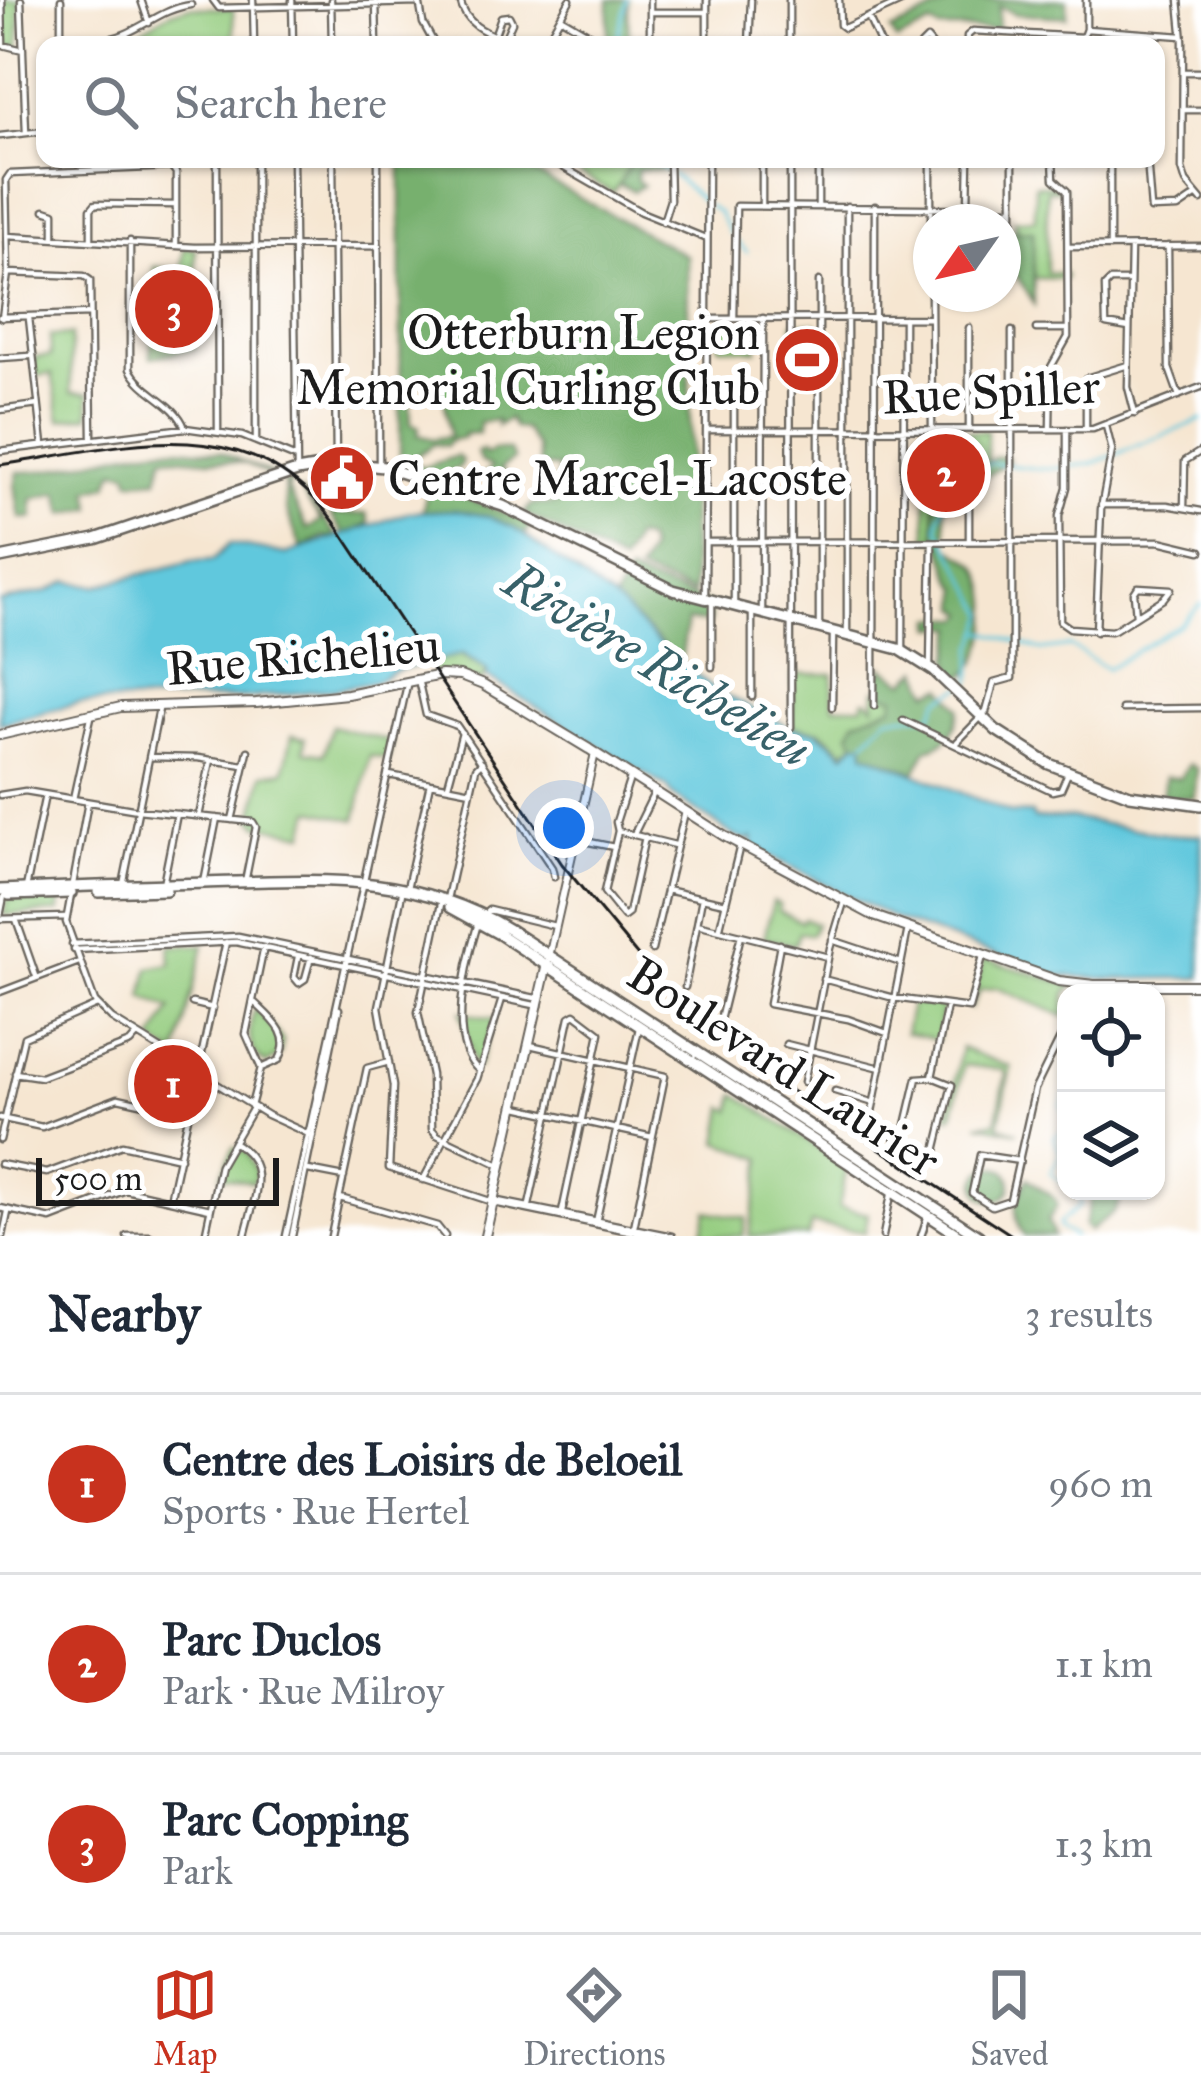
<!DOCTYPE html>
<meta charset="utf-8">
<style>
body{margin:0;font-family:"IM FELL Great Primer",serif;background:#f6f6f7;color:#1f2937}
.controls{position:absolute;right:36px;bottom:36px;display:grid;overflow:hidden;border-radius:24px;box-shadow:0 3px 9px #0004}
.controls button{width:108px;height:108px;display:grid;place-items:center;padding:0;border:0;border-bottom:3px solid #e0e1e3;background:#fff;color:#1f2937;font:60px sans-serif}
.compass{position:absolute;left:913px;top:204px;width:108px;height:108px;border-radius:50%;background:#fff;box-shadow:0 3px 9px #0004;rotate:236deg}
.scale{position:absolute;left:36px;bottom:30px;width:243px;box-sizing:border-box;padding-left:12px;border:6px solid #1c1c1c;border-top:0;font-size:33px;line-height:42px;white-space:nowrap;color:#1c1c1c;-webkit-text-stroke:9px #fff;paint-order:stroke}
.you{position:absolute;left:564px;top:828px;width:42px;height:42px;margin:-30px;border:9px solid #fff;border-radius:50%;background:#1a73e8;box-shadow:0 0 0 18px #1a73e833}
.badge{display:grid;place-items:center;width:78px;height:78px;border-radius:50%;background:#c8321e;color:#fff;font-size:39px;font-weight:700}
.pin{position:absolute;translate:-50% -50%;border:6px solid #fff;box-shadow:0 3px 12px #0006}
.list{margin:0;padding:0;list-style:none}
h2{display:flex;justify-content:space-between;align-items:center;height:156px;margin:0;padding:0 48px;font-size:51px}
h2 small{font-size:39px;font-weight:400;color:#747a83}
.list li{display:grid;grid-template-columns:78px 1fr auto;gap:36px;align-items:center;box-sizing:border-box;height:180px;padding:0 48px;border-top:3px solid #e0e1e3}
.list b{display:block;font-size:45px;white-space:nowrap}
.list p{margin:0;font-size:39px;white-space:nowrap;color:#747a83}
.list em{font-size:39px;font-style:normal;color:#747a83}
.icon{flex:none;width:66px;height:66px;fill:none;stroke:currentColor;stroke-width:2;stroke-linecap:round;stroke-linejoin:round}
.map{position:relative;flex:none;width:1201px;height:1236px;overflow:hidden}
.search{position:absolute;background:#fff;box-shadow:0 3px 9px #0004;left:36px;right:36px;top:36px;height:132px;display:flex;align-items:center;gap:30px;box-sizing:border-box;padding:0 42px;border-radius:24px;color:#747a83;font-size:45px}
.sheet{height:696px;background:#fff}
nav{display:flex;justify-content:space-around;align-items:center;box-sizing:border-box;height:168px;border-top:3px solid #e0e1e3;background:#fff;font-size:33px;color:#747a83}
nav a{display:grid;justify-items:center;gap:6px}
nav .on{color:#c8321e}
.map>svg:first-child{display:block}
.green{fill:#94cc7f;stroke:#58744e;stroke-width:3}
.forest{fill:#77b06e;stroke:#4a6645;stroke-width:3;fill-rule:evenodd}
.water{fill:#61c8dd;stroke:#3e727c;stroke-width:3}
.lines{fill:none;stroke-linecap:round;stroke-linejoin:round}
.stream{stroke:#61c8dd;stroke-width:3}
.minor-casing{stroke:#68635b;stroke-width:9}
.tertiary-casing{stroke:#68635b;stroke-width:10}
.secondary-casing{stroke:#68635b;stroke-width:12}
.primary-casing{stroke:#68635b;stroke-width:14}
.minor{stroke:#fff;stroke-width:4.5}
.tertiary{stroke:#fff;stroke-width:6}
.secondary{stroke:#fff;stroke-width:8}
.primary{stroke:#fff;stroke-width:9}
.rail{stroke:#1c1c1c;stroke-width:3}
.labels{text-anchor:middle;stroke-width:12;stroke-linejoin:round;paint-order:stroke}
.poi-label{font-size:48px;fill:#1c1c1c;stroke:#fff;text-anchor:end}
.street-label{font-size:48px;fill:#1c1c1c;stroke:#fff}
.water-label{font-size:51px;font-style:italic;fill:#386169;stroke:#fff}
</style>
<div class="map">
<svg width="1201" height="1236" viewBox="0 0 1201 1236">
<rect width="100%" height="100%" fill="#fff"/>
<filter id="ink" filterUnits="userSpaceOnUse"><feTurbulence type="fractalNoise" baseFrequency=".00833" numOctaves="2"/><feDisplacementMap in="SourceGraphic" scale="24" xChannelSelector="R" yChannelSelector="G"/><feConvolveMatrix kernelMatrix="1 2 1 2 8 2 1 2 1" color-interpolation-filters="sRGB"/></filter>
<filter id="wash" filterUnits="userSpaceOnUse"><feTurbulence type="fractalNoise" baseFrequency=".004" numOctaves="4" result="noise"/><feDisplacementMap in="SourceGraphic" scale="48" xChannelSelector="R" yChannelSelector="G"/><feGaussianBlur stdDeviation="2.7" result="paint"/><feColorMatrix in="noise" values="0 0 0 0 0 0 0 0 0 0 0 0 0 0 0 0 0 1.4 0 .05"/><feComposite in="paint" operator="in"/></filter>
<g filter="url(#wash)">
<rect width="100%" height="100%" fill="#f6e6d1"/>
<path class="green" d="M4,0H20L19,48L4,44Z
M188,7L233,9L234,45H174L170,39L160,45H129L128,38L171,12Z
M574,159H634L613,193L569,167Z
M1035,185H1058L1064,189L1047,190V273L1065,274V279L1034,278L1033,232L1016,231L1015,220L1035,219Z
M184,248L196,249L195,349L151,357L154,267L181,270Z
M793,323H816L817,366H813L812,335H807L805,366L802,360H793Z
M718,327L756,328L757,350L719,346Z
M71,335V393L89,394V416L60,420L52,374L36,376L34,357L51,356L50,336Z
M987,431V463L935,496V539H927L925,432Z
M460,655L487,671L482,682L437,673L429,662Z
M793,674H833V706H863V701L867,700L874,706L875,690L900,692L897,714L844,751L821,731L793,727Z
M332,726L393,742L388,759L370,756L356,820L311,810L305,834L259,825L253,819L263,774L284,771L292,735L305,738L304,751L324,754Z
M53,897L60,901L59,912L3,915L7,899Z
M773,901L780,905L778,910L801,922L804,918L816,924L811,935L799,932L795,945L764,938Z
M204,945L177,1056L153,1041L171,1009L143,997L149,968L171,964L170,946Z
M984,959L1074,986L1066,993V1017L997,988L980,990L970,1010Z
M911,1003L943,1006L937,1040L905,1033Z
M255,1008L283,1040L280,1055L266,1064C245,1051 248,1028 255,1008Z
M461,1012L495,1019L478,1067L474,1065Z
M961,1048L1011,1067L999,1126L1018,1132L978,1124L996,1122L1006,1074L1003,1070L964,1065L953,1116L948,1117Z
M736,1094L847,1167L839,1207L868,1214L865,1232L811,1224L808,1236H749L763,1159L719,1142L725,1107L732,1111Z
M234,1147L247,1153L256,1173L254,1183L220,1176Z
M707,1211L746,1218L743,1236H702Z"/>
<path class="forest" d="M609,0H628L629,45H608Z
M947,0H1067V17L1015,14L999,6L998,30L939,29L931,25L897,41L891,31L947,5Z
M401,159H509L687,256L693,594L638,572L649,551L646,541L635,537L621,563L524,513L532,504H557L568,490L555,483L559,468L540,466L537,448L524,429L514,428L509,419L497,426V420L479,422V433L464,434V438L452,440L446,446L434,444L412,459V463L424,467L457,456L462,460L460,467L444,474L451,479L468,474C448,492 422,476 400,468ZM409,382H430L444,398L450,436L433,439L418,435L419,427L411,423Z
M628,159H667L666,170L638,169L637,180L643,185L634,191L619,184L631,162Z
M1003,231H1033L1034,304L1011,267L1003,268Z
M169,447L221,452L274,475L270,476L245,463L164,456L158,479L131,481L128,472L115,470L108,485L89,490L93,508L64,514L59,493L32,499L33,518H20L15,486L18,472C69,472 117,449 169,447Z
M482,450L486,455L494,450H509L514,459L500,469L508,476L507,482L485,480L482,476L492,467L480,461L477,452Z
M996,457H1007L1008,462L982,479L955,487L945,508L947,546C958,554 970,557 978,567C998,594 991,661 960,679L950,660L956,627H934V618H963L967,613L959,607L960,588C946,575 948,550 935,539V496Z
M284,479L290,484L287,488L307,529L321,521L300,490L338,537H323L301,548L286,509Z
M429,484L531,523L524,537C496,513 457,508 422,512Z
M330,514H367L369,523L346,537Z
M628,574L710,604V623L687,621L681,662L614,600Z
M882,666L905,682L920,669L929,692L943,687L960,708C956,730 950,743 927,749L915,772L865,753L864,742L856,743L850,733L855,721L893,706L895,697L879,693Z
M1189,764L1197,769L1194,798L1162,797L1165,777L1180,778Z
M977 1184a17 17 0 1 1 34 0a17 17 0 1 1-34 0Z
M1028,1178L1056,1200L1057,1206L1048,1221L1054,1236H1024C1011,1214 1016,1200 1028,1178Z
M1093,1191H1123L1115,1211L1090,1231L1084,1226Z"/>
<path class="water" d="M454,510L487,516L513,527L621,606L665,650L718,692L792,728L817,731L845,754L856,743L864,742L865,753L1011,813L1032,814L1034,819L1070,818L1170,835H1201V978L1110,979L1053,975L895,919L766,854L753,846L752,838L748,841L736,837L672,795L668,788L487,677V670L463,654L395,671L374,682L336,689L249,698L78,703L0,724V602L48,591L68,581L96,586L192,561L213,560L230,544L286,554L410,512Z"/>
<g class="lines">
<path class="stream" d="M616,45L627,0
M649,159L667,171
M672,174L704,202
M709,206L718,212L731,235
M737,242L747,252
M983,631L1041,650L1070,646L1107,669L1181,624L1201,604
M865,741L888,717L932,715L939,700L971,682L974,648L987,614L938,527C941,494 964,479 991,463L1041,469L1092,464L1201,420
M1066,1096L1061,1106L1066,1115
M1066,1129L1054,1137L1061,1154L1050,1173L1066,1185
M1074,1236L1060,1228L1059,1223L1081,1205L1076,1191"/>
</g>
</g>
<g filter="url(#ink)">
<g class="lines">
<defs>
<path id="minor" d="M2,0L3,45L23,50
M21,0L26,133
M61,0V45
M141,0L149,23
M213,0L219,8L419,3
M253,0L254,45
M292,0L293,45
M331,0L332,45
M376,0L377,45
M419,0L423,23L435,45
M460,0C466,29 492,34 516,45
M650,0V45
M789,0V45
M839,0L840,25L844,28L905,0
M1179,0L1183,41L1182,169L1186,182L1201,200
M650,12H707
M560,17L589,34V45
M868,17L881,45
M1086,29L1182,36
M495,34L501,17L509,16L512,22L504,40
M101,40C136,37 157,9 191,5
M544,45L570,0
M707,45V0
M749,45L751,0
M921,45L927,39L932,45
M967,45V36L973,31L1083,37
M1080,45L1086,29V0
M1183,72H1201
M1183,110H1201
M0,136L45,131
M217,159L218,430
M293,159L297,471
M333,159L336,464
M378,159L379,466
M549,159L641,212L705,238
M790,159L791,727
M1147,159L1151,209L1178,208L1197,195
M762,206V159
M818,206V171L822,163L931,162
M847,206V632
M968,207L969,159
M45,210L54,213V238
M663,222L670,200L669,159
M931,222V159
M1013,226V159
M7,236L195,247L379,246
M91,240V209L95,204L176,205
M130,241V369C143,394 175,401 185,428
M1168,246L1169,368L1179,396
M1068,247L1201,246
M1110,247V159
M1131,247L1128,387L1135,414
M9,273L84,276L90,280L92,437
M931,294L932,430
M0,317L90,314
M2,318L8,273L6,180L10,174L172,167L176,173V246
M29,318L43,445
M706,319L931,318
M734,319L736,206L1013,209
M1129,328L1106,324L1105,286L1110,281H1130
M1036,329H1066
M0,358L30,356
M0,410L38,405
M969,429V328
M1050,429L1051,367L1068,337L1067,191L1054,179L1053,159
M1067,429V487L1059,516L1060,621L1070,628L1111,631L1114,630L1163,599L1171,589L1138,587L1134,593L1136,616
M1086,429V378L1128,365
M706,430L1093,429L1201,387
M256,441V159
M0,451L185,428L242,436L296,458
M1101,505H1167L1201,511
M1184,507L1185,461L1201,451
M969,539V485
M706,542L1159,541L1201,551
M705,599L708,159
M734,606V406
M762,612L763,318
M819,625V281
M1096,632L1101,509L1112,450L1106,426
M903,651L904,318
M712,667V601
M930,668L932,542
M418,679L426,715L457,726L552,868L554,877
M752,697V613
M874,706L875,206
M832,707L833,635
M1122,709L1201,708
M903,720L1052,791L1061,789L1068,773
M957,742L986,712L994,683L1012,678V331
M149,757L198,758L244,765
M389,775L471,791
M631,775L616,822L618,831L604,892L624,917L628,914L645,837
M448,785L462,733
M0,795L25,791L138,810L253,822L256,827L245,882
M73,799L91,717
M88,802L66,922L95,1002L112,1019L267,1115L313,1136
M199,816L211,760
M232,820L248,751
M618,831L675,845
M634,834L655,791
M574,839L614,847
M204,883L217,818
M163,884L177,814
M123,885L159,709
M26,888L45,795
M407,888L430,783
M666,890L725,903
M402,893L379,1007L393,1086L389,1168L499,1204L653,1236
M447,899L476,768L482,762
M441,904L418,1012L431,1075L432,1129L437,1135L502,1166
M483,915L489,910L555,926
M0,916L4,896
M0,919L65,917
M16,919L36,976
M478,923C467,959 445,1045 480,1071
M697,924L828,957
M720,927L740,845
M832,940L901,963
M72,944L238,936L540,999
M780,944L769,1004L848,1019L887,1033
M74,950L236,942L539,1006
M652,950L685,812
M298,957L294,977L299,983L305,979L311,957
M823,979L894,998L969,1008L983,956
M685,987L702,898
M0,992L79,962
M192,1003L213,1008
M255,1003C273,1020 293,1035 279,1060L261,1068
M720,1020L741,935
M786,1044L881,1068
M530,1045L665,1076L633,1232
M15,1073L41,1077L130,1043L137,1035
M932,1077L947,1006
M804,1082L830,948L844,902
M835,1091L874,1103
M251,1106L261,1068L246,1034L264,947
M517,1107L652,1137
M0,1118L42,1127L118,1098L190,1114
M0,1140L24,1037L97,1005
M233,1142C273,1165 253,1199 245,1236
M902,1142L917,1078L932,1077L952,1085L934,1159L928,1158L870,1122L908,929
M1020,1161L980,1155L972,1193L992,1206L1010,1200L1035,1089L1066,1026
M0,1164L47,1173L122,1145L180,1158
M308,1170L344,1177
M423,1180L477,1079L502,999
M340,1198L437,1226L445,1236
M170,1200L226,942
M493,1200L672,1236
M0,1208L51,1219L126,1190L210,1209
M528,1210L570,1017L575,1014L600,1033L561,1217
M596,1222L639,1028
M3,1236L8,1212
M127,1236H150
M205,1236L220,1165L253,1108
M286,1236L407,685
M292,1236L339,1009
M331,1236L367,1068L389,1062
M883,1236L891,1195
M921,1236L928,1215"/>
<path id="tertiary" d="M549,957L595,753"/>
<path id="secondary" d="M0,735L121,707L256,703L347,694L441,675L460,676L483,685L589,749L724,836L874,916L1059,981L1094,985H1201
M485,1236L547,964"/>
<path id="primary" d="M0,558L95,539L297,471L343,463L384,467L503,506L673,590L899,649L934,671L996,730L1049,764L1130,795L1201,805
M0,890C68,886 136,885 204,883C316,880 409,870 510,930L979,1236
M99,892L166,890
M9,895L71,893
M450,907L499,934L960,1236"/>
</defs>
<use href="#minor" class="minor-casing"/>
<use href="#tertiary" class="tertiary-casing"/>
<use href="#secondary" class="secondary-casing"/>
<use href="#primary" class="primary-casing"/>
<use href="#minor" class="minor"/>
<use href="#tertiary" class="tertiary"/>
<use href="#secondary" class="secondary"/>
<use href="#primary" class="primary"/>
<path class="rail" d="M0,465C122,447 248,404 335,523L562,864L657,979L706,1027L766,1074L1013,1236"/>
</g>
</g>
<defs>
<symbol id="stadium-disc" viewBox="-11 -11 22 22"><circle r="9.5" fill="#c8321e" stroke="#fff"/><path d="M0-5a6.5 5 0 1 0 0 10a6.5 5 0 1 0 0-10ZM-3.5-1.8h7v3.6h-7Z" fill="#fff"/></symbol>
<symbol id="civic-disc" viewBox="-11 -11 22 22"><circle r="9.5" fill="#c8321e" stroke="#fff"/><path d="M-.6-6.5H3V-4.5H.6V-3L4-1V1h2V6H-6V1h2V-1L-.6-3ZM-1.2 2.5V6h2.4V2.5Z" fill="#fff"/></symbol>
</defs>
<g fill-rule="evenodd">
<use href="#stadium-disc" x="769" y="322" width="76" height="76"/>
<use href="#civic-disc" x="304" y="440" width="76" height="76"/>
</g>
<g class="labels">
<g class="poi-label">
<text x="760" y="349">Otterburn Legion<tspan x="760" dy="55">Memorial Curling Club</tspan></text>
<text x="388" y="495" text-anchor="start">Centre Marcel-Lacoste</text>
</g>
<g class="street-label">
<text transform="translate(991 391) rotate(-3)" y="17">Rue Spiller</text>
<text transform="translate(303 656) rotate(-5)" y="17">Rue Richelieu</text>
<text transform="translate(784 1066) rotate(33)" y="17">Boulevard Laurier</text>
</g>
<g class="water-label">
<text transform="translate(658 664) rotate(31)" y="18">Rivière Richelieu</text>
</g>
</g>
</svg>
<div class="controls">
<button><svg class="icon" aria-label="locate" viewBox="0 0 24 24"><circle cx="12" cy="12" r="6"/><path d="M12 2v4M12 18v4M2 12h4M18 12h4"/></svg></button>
<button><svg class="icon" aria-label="layers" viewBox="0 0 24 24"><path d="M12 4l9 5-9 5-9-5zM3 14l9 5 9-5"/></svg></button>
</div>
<svg class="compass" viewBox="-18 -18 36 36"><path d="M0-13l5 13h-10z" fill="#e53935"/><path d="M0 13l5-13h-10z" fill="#747a83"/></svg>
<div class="scale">500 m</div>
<div class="you"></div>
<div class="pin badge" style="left:173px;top:1084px">1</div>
<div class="pin badge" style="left:946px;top:473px">2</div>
<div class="pin badge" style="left:174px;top:309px">3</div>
<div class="search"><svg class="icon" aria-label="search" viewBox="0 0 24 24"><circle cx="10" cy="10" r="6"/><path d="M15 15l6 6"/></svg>Search here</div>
</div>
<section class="sheet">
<h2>Nearby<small>3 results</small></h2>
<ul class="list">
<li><span class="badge">1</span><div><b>Centre des Loisirs de Beloeil</b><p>Sports · Rue Hertel</p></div><em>960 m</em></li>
<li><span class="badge">2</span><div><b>Parc Duclos</b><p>Park · Rue Milroy</p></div><em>1.1 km</em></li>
<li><span class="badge">3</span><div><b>Parc Copping</b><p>Park</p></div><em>1.3 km</em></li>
</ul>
</section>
<nav>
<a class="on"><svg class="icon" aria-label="map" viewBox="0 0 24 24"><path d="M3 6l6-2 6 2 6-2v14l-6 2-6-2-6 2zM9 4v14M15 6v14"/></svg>Map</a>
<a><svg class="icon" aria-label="directions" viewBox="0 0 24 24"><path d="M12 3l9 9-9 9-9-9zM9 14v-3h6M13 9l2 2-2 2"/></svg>Directions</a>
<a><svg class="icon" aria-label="saved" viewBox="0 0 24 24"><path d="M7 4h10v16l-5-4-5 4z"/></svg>Saved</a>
</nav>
